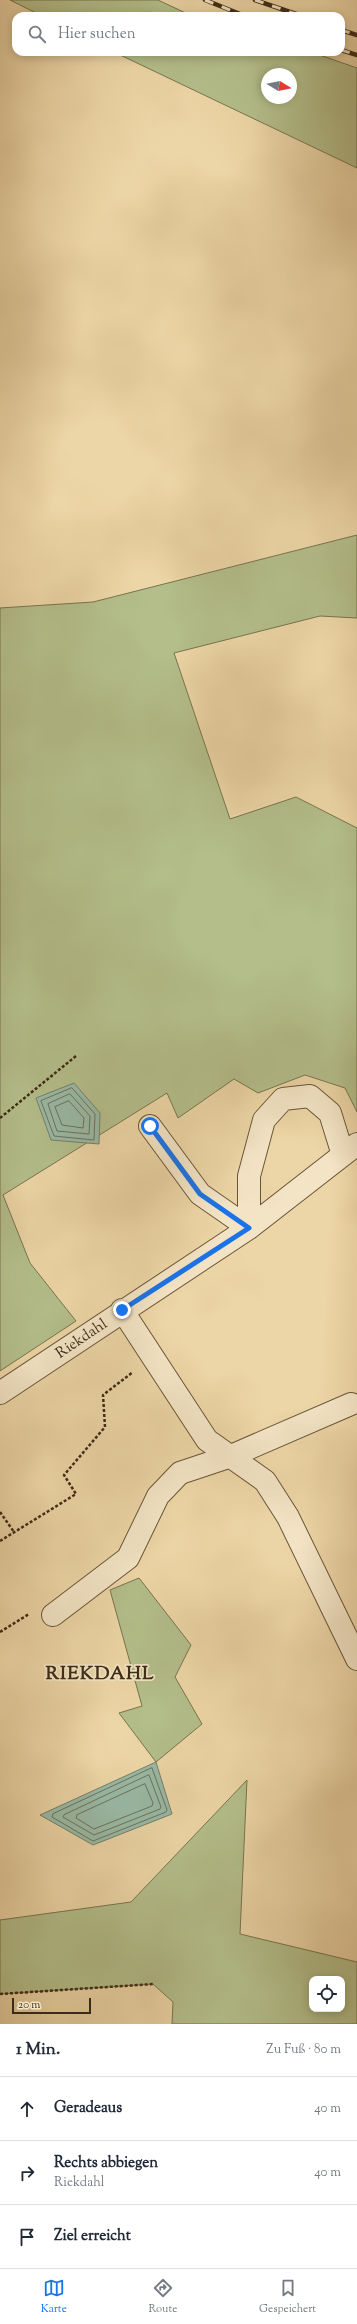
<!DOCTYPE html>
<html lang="de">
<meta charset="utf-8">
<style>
body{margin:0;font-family:"Sorts Mill Goudy",serif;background:#f2f2f3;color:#1f2937}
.controls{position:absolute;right:12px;bottom:12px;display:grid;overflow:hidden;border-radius:8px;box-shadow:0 2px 10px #0003}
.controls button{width:36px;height:36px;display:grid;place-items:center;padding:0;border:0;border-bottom:1px solid #e0e1e3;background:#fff;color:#1f2937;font:20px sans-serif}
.compass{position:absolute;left:261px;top:68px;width:36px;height:36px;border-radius:50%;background:#fff;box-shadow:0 2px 10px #0003;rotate:100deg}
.scale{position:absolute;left:12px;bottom:10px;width:79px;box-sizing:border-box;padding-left:4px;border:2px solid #3d2b16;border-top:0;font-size:11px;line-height:14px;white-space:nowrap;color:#3d2b16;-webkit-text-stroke:3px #f3e4c5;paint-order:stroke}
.stop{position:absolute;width:12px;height:12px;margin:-9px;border:3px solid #1a73e8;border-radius:50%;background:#fff}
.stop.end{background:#1a73e8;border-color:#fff;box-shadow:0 1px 4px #0008}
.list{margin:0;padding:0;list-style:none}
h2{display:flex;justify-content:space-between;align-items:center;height:52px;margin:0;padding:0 16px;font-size:17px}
h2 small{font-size:13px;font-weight:400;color:#747a83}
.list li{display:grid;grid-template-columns:26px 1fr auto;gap:12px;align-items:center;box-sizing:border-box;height:64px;padding:0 16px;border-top:1px solid #e0e1e3}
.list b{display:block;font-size:15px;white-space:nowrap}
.list p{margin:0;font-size:13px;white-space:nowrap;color:#747a83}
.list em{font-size:13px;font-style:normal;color:#747a83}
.icon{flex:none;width:22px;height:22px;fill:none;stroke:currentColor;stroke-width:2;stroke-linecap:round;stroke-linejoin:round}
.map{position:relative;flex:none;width:357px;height:2024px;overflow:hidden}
.search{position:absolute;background:#fff;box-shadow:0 2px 10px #0003;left:12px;right:12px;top:12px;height:44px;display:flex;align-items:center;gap:10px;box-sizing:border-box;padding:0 14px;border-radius:12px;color:#747a83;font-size:15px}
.sheet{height:244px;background:#fff}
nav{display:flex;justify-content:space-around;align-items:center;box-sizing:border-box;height:56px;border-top:1px solid #e0e1e3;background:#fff;font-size:11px;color:#747a83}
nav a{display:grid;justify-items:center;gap:2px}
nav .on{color:#1a73e8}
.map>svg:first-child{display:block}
.green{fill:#b3be8a;stroke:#787450;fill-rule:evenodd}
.water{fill:#99b9a5;stroke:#74806c}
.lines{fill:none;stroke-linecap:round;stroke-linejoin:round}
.shore{stroke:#6b725e;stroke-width:1}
.minor-casing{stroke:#69563a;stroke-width:24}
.path{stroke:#3d2b16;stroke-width:2.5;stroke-dasharray:3 2;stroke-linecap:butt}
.minor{stroke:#f3e4c5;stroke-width:22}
.rail-casing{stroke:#3d2b16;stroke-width:4.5}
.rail{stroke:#f3e4c5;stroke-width:3;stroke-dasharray:9;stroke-linecap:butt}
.route{stroke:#1a73e8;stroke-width:5}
.labels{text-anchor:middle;stroke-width:3.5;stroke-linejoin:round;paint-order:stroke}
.street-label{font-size:15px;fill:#3d2b16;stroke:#f3e4c5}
.district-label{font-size:19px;font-weight:bold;letter-spacing:1px;fill:#3d2b16;stroke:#f3e4c5}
</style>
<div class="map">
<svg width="357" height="2024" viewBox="0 0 357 2024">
<rect width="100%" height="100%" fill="#ecd5a6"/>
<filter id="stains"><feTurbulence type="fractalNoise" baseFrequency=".005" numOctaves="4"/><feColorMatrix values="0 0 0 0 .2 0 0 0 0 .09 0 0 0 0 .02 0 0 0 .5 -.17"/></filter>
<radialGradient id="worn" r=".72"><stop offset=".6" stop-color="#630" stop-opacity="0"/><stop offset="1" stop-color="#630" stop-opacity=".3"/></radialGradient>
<path class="green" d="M10,0H158L192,16H42Z
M114,52H311L357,68V168ZM267,74H291V98H267Z
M357,535V618L320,616L174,653L230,819L296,797L357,828V1112L345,1088L305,1075L258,1093L234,1079L178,1118L167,1093L3,1195L30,1263L76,1321L0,1371V608L93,602Z
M139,1578L191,1645L175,1677L202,1724L156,1762L119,1713L142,1706L110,1590Z
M247,1780L240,1934L357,1962V2024H172L173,2002L153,1984L0,1994V1920L131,1902ZM312,1979H342V2009H312Z"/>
<path class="water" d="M74,1083L100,1113L99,1144L51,1140L36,1098Z
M156,1762L172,1814L93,1845L40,1815Z"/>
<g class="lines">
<path class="shore" d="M72,1088L95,1114L94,1140L54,1136L41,1101Z
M70,1094L90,1116L89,1134L57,1131L48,1104Z
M69,1101L84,1118L83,1128L62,1125L55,1107Z
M152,1768L167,1810L166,1812L93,1841L52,1817L53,1814Z
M149,1775L161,1807L160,1809L94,1835L63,1817L64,1815Z
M145,1784L153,1803L152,1806L94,1829L76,1818L77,1815Z"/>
<defs>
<path id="minor" d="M150,1126L200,1194L249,1228
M249,1228V1176L264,1120L283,1099L310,1096L330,1113L343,1155
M122,1310L207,1440L265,1481L288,1517L357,1659
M0,1393L249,1228L357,1144
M53,1615L128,1558L158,1496L180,1473L231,1456L351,1404"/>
</defs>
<use href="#minor" class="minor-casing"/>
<path class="path" d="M0,1118L76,1056
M0,1512L14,1532
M0,1541L76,1494L64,1475L105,1427L103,1395L133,1372
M0,1632L29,1614
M0,1994L154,1984"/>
<use href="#minor" class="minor"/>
<defs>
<path id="rail" d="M205,0L245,16
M255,0L302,16
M341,30L357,35
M341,50L357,55"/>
</defs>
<use href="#rail" class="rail-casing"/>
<use href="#rail" class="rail"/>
</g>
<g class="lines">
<path class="route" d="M122,1310L249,1228L200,1194L150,1126"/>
</g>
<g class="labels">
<g class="street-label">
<text transform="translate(81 1338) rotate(-34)" y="5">Riekdahl</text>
</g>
<g class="district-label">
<text x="100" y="1679">RIEKDAHL</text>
</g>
</g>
<rect width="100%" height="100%" filter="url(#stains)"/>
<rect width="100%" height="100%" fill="url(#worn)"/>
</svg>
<div class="controls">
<button><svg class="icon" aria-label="locate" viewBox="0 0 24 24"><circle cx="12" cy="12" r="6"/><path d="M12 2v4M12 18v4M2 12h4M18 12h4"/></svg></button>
</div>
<svg class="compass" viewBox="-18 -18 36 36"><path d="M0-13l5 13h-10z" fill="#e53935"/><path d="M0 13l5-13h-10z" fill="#747a83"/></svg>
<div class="scale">20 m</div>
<div class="stop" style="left:150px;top:1126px"></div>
<div class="stop end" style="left:122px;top:1310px"></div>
<div class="search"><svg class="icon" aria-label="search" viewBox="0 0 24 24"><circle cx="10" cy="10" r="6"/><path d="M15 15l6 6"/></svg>Hier suchen</div>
</div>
<section class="sheet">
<h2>1 Min.<small>Zu Fuß · 80 m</small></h2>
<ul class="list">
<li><svg class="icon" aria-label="ahead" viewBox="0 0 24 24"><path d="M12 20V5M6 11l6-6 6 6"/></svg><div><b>Geradeaus</b></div><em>40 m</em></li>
<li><svg class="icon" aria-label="right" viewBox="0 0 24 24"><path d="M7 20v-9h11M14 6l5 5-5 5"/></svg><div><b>Rechts abbiegen</b><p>Riekdahl</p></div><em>40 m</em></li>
<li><svg class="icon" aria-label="arrive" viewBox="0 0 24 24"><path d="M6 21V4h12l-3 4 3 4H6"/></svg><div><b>Ziel erreicht</b></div></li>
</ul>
</section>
<nav>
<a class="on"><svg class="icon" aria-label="map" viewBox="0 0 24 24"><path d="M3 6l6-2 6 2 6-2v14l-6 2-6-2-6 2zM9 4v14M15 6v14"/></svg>Karte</a>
<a><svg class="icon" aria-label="directions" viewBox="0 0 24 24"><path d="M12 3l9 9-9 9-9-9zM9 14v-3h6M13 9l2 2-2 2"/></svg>Route</a>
<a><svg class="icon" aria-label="saved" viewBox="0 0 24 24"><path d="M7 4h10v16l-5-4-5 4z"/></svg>Gespeichert</a>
</nav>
